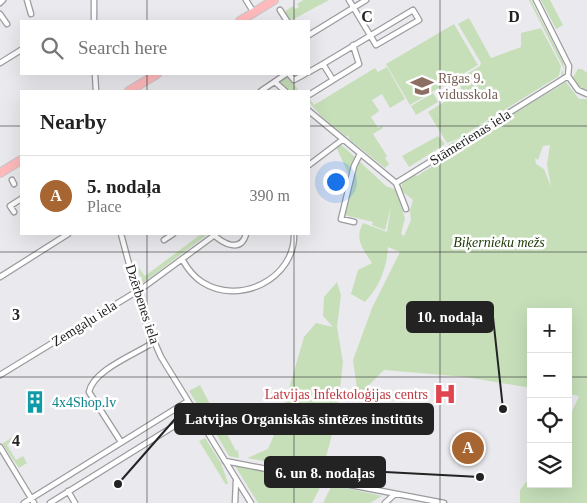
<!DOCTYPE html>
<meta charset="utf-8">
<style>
body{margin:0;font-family:Georgia,serif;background:#f6f6f6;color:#222}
.controls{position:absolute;right:15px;bottom:15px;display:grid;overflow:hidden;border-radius:0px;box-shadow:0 5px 20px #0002}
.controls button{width:45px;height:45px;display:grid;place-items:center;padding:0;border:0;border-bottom:1px solid #e0e0e0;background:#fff;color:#222;font:25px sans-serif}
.you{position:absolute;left:335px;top:181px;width:18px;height:18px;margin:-12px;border:4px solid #fff;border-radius:50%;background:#1a73e8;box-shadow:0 0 0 8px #1a73e833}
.badge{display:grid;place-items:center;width:32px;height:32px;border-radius:50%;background:#a76531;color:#fff;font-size:16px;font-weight:700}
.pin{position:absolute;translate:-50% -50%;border:2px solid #fff;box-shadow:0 1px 5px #0006}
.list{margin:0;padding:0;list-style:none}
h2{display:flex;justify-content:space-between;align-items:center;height:65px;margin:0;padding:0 20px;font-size:21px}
h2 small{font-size:16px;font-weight:400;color:#767676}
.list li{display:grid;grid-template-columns:32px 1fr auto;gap:15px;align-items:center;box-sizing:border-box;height:80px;padding:0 20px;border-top:1px solid #e0e0e0}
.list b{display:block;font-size:19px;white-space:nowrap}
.list p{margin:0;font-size:16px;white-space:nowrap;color:#767676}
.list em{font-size:16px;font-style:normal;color:#767676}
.icon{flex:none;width:28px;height:28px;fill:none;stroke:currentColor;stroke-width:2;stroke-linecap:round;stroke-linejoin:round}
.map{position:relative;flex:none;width:587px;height:503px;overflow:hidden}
.search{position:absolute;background:#fff;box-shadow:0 5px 20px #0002;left:20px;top:20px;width:290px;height:55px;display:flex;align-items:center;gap:12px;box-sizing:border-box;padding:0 18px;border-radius:0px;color:#767676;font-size:19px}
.panel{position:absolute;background:#fff;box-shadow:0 5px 20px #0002;left:20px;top:90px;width:290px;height:145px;border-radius:0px}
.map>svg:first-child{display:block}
.green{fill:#c6dfb9;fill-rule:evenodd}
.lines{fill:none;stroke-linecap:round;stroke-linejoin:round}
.street-casing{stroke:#9b9b9f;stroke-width:7}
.highway-casing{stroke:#c6c6c6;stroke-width:10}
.street{stroke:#fff;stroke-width:4.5}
.highway{stroke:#ffbabd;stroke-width:8}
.grid{fill:none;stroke:#232324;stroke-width:1;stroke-opacity:0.55}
.labels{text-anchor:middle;stroke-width:5;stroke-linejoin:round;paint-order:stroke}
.education-label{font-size:14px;fill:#785e54;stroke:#fff;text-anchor:start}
.street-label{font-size:14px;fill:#232324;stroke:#fff}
.park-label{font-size:14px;font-style:italic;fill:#213d0b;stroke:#fff}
.health-label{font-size:14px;fill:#be3a42;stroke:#fff;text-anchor:end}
.culture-label{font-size:14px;fill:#0d838f;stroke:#fff;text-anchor:start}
.grid-label{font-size:16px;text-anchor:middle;font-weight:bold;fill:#232324;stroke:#fff;stroke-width:5;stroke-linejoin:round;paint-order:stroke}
.leader{fill:none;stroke:#232324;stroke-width:2}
.callout-dot{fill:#232324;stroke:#fff;stroke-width:2}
.callout{fill:#232324;stroke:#232324;stroke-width:2}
.callout-label{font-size:15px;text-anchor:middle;font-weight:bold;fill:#fff}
</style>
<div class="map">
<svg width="587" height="503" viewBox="0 0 587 503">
<rect width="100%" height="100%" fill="#eaeaee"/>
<path class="green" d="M303,0H329L290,21L284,12L293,6L295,9L299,7L297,4Z
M529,0H531L563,62L565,71Z
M541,0H550L563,25L556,29Z
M469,18L491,58L521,47V33L541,28L561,66L559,76L457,139L447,143L428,112L462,91L458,79L480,66L481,63L458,24Z
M454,24L478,65L410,105L386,64Z
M387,67L405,99L390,108L382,94L372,100L379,111L371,117L378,128L381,126L383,128L373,134L387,156L385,158L389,164L385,168L349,139L348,135L346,137L321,116L309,102V98L314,105L375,68L378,72Z
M562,69L564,76L453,145H448L561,77Z
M578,69H582L587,73V92L576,84L573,77Z
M287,75L299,91H289L280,84L282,78Z
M566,82L579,99H587V503H520V490L531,476V484H568V420L579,396L568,394V312H531V388L466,377L384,370L358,396L353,360L372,308L400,252L388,247C387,267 380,286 365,302L351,294L358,270L372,263C363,249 354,239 363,223L387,232L391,207L385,230L372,225L373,222L344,215L358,160L386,186L396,190L405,218L401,234L404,236L411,220L410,211L413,200L402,191V182L414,174L417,176L452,154L451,152ZM550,145L547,164L551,187L544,169L536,164L535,158L538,160L543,146Z
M433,93L438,102L416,115L411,106Z
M438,136L445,144L409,167L402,156Z
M339,143L355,157L349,175L336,147Z
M201,234H208L143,283L142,282L141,279L143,278L140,276L137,266L145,276Z
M337,282L341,295L337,327L343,362L337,416L322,472L247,458L268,449L279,423L304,337L316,323L333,327L323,316L324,297Z
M200,385L213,410L204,415L189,391Z
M214,430H225L236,451L238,450L239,458L229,456Z
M11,438L13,440L7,445L16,460L23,456L27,463L19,468L2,444Z
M205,438L221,463L228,483L226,485L199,441Z
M237,465L322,484L312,503H258L235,466Z
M332,485L382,496L370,503H323Z"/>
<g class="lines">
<defs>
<path id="street" d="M27,0L31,14
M94,0V21
M246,0L254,13
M0,3L3,0
M280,10L287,21
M0,14L7,24
M309,35L366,0
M0,63L21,50
M323,64L413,10L419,20L376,45L349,0
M309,72L323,64L333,80L309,95
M95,74L96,91
M289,74L294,80L305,74
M568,76L578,90L587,94
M333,80L359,64L353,45
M275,82L285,91
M261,91L286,74
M309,111L396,183
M309,165L342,140
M12,180L14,184
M396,183L568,76L569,66L536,0
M396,183L406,209
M14,212L10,206L21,199
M354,222L341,219L354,166L360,154
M121,234L143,316L161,357L251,503
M213,234C223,244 241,253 246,234
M164,240L173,234
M182,259C187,268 194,277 202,282C239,306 295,279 294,234
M0,277L68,234
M0,375L144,287L216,234
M121,442L89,392C93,370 136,354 154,342
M0,447L34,503
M225,461L444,503
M68,491L75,503
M24,503L188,401
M50,503L195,413
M235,503L236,481
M385,503L395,494"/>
<path id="highway" d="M240,21L274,0
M129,91L157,74
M0,173L21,160"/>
</defs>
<use href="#street" class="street-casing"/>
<use href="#highway" class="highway-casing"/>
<use href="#street" class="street"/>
<use href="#highway" class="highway"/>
</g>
<path class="grid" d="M147,0V21M294,0V21M440,0V503M147,74V91M294,74V91M0,126H21M309,126H587M147,234V503M294,234V503M0,252H587M0,377H531M568,377H587"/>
<defs>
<symbol id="school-bare" viewBox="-9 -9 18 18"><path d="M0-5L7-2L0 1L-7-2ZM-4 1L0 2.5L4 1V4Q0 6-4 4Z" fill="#8d6e63" stroke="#fff" stroke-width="2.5" paint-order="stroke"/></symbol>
<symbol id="hospital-bare" viewBox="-9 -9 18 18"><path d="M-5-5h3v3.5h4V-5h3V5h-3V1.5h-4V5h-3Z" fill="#e0444e" stroke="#fff" stroke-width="2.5" paint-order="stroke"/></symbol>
<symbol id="building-bare" viewBox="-9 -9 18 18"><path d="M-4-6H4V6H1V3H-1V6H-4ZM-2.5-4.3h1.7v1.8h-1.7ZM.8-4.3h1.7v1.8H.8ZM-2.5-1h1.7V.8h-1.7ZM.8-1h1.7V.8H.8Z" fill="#0f9aa8" stroke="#fff" stroke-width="2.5" paint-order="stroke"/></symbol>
</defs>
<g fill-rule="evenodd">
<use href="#school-bare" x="406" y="70" width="32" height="32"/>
<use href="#hospital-bare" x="429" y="378" width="32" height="32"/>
<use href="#building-bare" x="19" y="386" width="32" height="32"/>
</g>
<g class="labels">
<g class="education-label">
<text x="438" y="83">Rīgas 9.<tspan x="438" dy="16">vidusskola</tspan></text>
</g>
<g class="street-label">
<text transform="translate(470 137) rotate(-32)" y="5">Stāmerienas iela</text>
<text transform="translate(143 304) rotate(72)" y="5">Dzērbenes iela</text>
<text transform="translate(84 323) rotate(-32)" y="5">Zemgaļu iela</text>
</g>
<g class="park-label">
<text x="499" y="247">Biķernieku mežs</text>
</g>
<g class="health-label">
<text x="428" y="399">Latvijas Infektoloģijas centrs</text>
</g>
<g class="culture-label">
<text x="52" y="407">4x4Shop.lv</text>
</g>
</g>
<g class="grid-label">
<text x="367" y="22">C</text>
<text x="514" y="22">D</text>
<text x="16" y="320">3</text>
<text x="16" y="446">4</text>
</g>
<path class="leader" d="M503 409L493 317M118 484L175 419M480 477L385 472"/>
<g class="callout-dot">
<circle cx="503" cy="409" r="5"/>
<circle cx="118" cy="484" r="5"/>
<circle cx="480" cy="477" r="5"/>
</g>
<g class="callout">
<rect x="407" y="302" width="86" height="30" rx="5"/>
<rect x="175" y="404" width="258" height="30" rx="5"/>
<rect x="265" y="457" width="120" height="30" rx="5"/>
</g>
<g class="callout-label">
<text x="450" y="322">10. nodaļa</text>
<text x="304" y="424">Latvijas Organiskās sintēzes institūts</text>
<text x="325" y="478">6. un 8. nodaļas</text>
</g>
</svg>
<div class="controls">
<button>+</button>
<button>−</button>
<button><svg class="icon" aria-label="locate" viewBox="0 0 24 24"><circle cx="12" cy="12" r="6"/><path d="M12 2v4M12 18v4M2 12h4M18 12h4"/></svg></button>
<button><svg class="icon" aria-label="layers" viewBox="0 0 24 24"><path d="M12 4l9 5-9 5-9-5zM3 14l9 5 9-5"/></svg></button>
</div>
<div class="you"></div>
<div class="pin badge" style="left:468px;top:448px">A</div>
<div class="search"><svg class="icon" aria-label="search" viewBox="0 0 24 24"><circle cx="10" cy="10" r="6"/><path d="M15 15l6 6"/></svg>Search here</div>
<section class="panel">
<h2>Nearby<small></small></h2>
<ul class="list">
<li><span class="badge">A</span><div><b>5. nodaļa</b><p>Place</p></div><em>390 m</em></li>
</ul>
</section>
</div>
